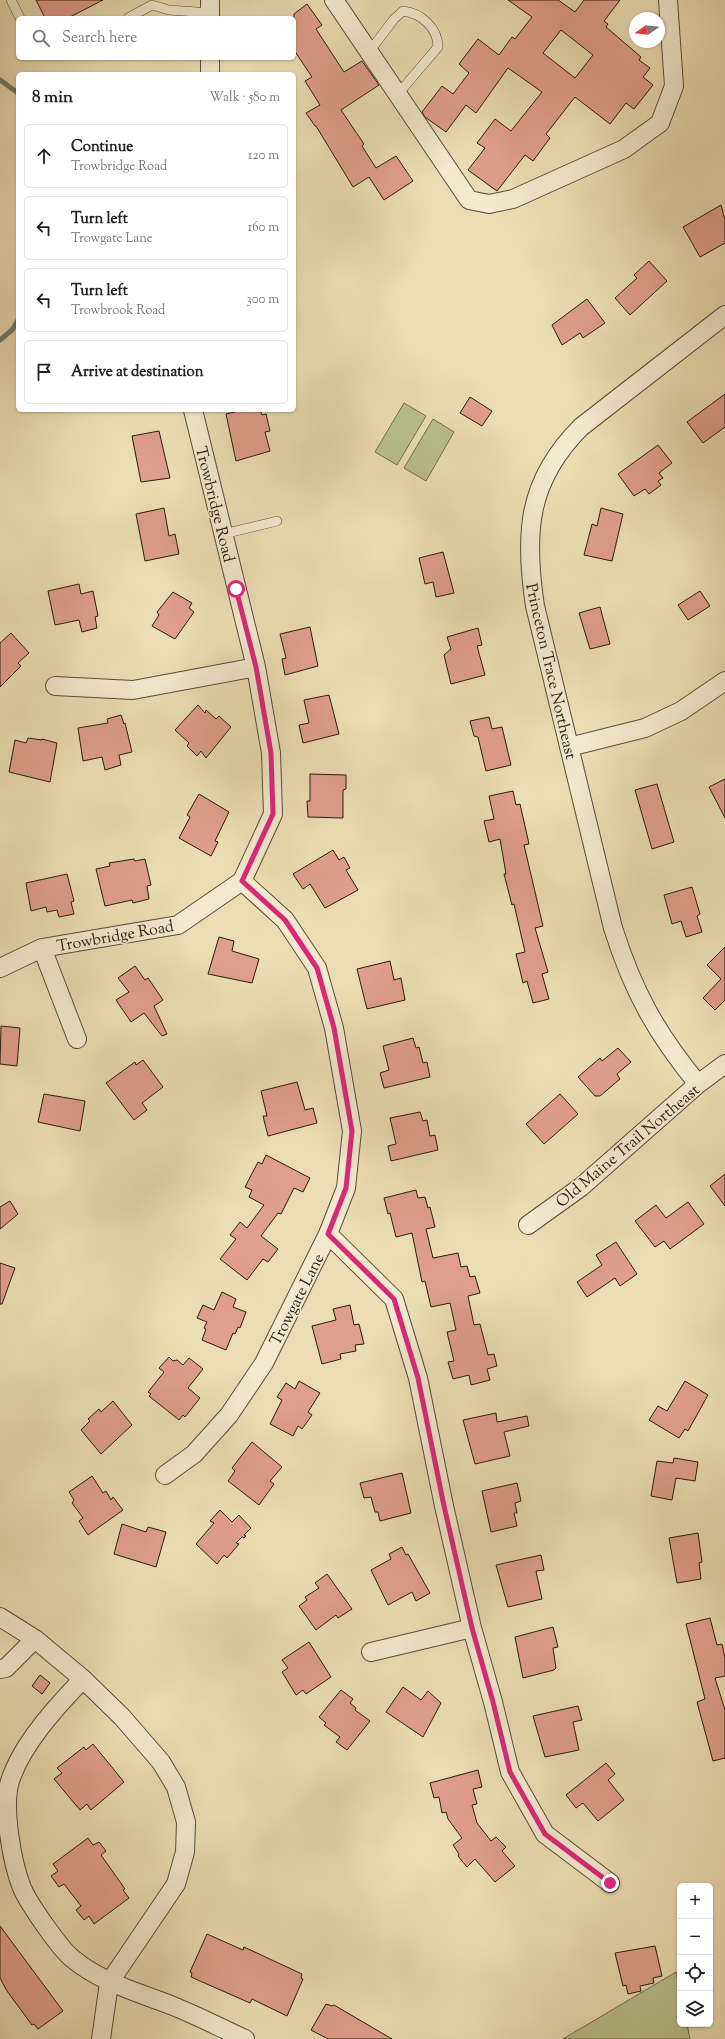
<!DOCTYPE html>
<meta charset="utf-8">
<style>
body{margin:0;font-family:"Sorts Mill Goudy",serif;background:#f6f6f6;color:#222}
.controls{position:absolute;right:12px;bottom:12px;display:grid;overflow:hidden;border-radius:6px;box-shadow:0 1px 3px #0004}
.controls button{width:36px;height:36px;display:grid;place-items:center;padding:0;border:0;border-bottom:1px solid #e0e0e0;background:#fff;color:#222;font:20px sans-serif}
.compass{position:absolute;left:629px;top:12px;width:36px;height:36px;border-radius:50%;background:#fff;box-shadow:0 1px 3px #0004;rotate:256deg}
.stop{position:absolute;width:12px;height:12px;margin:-9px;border:3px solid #db2777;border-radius:50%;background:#fff}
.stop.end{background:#db2777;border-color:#fff;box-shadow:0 1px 4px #0008}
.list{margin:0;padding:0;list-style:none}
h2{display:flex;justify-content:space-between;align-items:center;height:52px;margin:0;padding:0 16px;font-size:17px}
h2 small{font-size:13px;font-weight:400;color:#767676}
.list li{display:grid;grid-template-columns:26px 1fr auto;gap:12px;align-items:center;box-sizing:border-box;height:64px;margin:0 8px 8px;padding:0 8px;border:1px solid #e0e0e0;border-radius:6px}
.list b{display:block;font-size:15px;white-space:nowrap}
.list p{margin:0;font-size:13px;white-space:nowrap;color:#767676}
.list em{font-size:13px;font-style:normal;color:#767676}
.icon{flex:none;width:22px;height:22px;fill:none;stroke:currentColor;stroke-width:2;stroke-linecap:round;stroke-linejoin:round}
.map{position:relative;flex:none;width:725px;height:2039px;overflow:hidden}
.search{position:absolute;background:#fff;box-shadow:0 1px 3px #0004;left:16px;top:16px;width:280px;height:44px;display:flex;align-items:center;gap:10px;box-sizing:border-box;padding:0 14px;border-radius:6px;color:#767676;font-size:15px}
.panel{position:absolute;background:#fff;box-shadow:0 1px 3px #0004;left:16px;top:72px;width:280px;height:340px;border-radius:6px}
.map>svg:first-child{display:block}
.green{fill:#b8c08b;stroke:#706e4e}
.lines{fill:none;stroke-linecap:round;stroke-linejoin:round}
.stream{stroke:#6b7c6d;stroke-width:5}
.building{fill:#e09e8c;stroke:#271b11;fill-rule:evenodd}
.service-casing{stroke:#584c3a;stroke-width:10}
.minor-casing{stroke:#584c3a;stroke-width:20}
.service{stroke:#f2e9ce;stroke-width:9}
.minor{stroke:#f2e9ce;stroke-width:18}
.route{stroke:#db2777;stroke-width:5}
.labels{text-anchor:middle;stroke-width:3;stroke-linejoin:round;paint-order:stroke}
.street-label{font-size:16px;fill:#271b11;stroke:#f2e9ce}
</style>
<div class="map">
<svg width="725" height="2039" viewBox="0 0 725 2039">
<rect width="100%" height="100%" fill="#ebddb3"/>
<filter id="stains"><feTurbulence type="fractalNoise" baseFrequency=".005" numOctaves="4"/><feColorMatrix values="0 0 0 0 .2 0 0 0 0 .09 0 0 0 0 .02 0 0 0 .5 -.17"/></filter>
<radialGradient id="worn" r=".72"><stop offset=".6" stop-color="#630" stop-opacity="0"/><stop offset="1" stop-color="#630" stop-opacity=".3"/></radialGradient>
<path class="green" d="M404,403L426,416L397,465L375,452Z
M433,419L454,432L426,481L404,468Z
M676,1972L680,1990V2024H687L690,2039H563Z"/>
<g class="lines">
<path class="stream" d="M0,80L18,93
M0,340L12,330L18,320"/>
</g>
<path class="building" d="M36,0H103L68,18H45Z
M508,0H558L575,12L584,0H620L604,21L608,24L606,27L641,57L639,60L650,68L643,77L653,85L634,109L626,103L610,124L575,97L546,134L550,138L533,161L525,155L497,191L468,170L485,148L477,143L495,119L511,131L542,92L508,68L476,113L466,105L446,132L425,117L422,112L442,86L453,94L469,73L459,64L478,39L499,55L512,37L515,39L532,17ZM561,30L593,55L575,78L543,53Z
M307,4L322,25L316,29L344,72L362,61L379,85L341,110L364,144L362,146L376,168L396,156L413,181L384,200L369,177L353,187L316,126H315L306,113L320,105L305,81L312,77L294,50V14Z
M721,205L725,220V243L700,257L683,227Z
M649,261L667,281L630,315L615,298L637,278L634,275Z
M587,299L605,323L583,338L580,333L562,345L552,325Z
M725,394V427L703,443L687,422Z
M470,397L492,411L482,426L460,413Z
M243,410H260L262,415L266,414L270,431L265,432L270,451L236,461L226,414Z
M159,431L170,478L141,482L132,436Z
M658,445L672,463L659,473L663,478L658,481L661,485L649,494L645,489L634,496L618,474Z
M164,508L169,536L175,534L179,554L145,561L136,514Z
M601,508L623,514L612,561L584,555L592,524L597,526Z
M443,552L454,593L436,597L433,582L425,584L419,558Z
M79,584L81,594L93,591L98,616L95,617L97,628L82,632L79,620L55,625L48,591Z
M700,591L710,606L688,620L678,605Z
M173,592L192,603L189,608L194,612L175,639L152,626L159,615L157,612Z
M600,607L610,644L590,649L579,613Z
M310,627L318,666L285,675L282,659L286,658L280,634Z
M478,628L482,645L477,646L485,675L451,684L444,655L451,649L447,637Z
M11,633L29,653L18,663L21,666L0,687V643Z
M329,695L339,734L303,743L299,725L309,723L304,700Z
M198,705L205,713L206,710L216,719L219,716L231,727L206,758L201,751L197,756L187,746L189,743L175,730Z
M121,715L124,724L125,723L132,752L119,755L121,765L105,770L102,757L83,761L78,728L108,723L107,719Z
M489,717L492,729L502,727L511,765L486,771L478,737L474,736L470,721Z
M28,738L42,740V739L57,743L50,782L9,772L15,740L26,743Z
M310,774L346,775V789L343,790V818L308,817L307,801H310Z
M725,779V818L709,787Z
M657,784L674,842L652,849L635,790Z
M513,791L516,805L520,804L529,844L524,845L543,926L535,928L548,972L542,974L549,999L533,1003L527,981L523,983L516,954L525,952L514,904L512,905L504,874H506L500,839L489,842L484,821L494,819L489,796Z
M199,794L229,812L215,841L218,842L211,856L179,838L190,817L187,815Z
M333,850L339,860L344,857L350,868L346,870L358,890L325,908L310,884L303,889L293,874Z
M134,859L135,861L145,859L151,885L147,886L149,899L133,903L132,900L105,906L96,869L110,866L109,863Z
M67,874L74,901L71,902L74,914L59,917L57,910L47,912L46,907L31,911L26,883Z
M692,887L700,914L697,916L702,932L686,937L681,921L672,924L664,895Z
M219,937L234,941L232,951L259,959L252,983L208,974Z
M725,947V1000L715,1010L703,998L721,979L707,965Z
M390,961L394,980L401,978L405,1000L367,1009L357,969Z
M135,966L145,980L148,978L163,1000L154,1006L167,1034L162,1036L144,1013L131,1022L116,1000L129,992L118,978Z
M1,1026L20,1028L17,1066L0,1064Z
M413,1038L416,1048L419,1047L423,1063L427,1062L430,1077L384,1088L380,1073L389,1070L383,1046Z
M618,1048L631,1062L617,1074L620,1079L600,1096H595L578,1077L600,1058L602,1061Z
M143,1060L163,1087L142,1103L147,1110L134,1120L106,1083L135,1062L136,1065Z
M297,1082L305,1110L313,1108L317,1123L268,1136L263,1116H267L261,1091Z
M44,1094L85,1101L80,1131L38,1122Z
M560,1094L578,1114L544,1144L526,1124Z
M420,1112L423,1121L427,1120L430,1136L435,1135L438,1150L391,1161L388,1146L396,1144L390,1118Z
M266,1155L310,1178L303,1192L294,1188L281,1214L278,1213L261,1236L278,1249L268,1262L263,1259L247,1280L220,1259L236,1239L230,1235L240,1222L247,1228L264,1205L249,1197L252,1190L245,1187L258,1162L262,1164Z
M725,1174V1206L710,1186Z
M416,1190L418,1198L425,1197L428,1208L430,1207L435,1227L426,1229L433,1258L458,1253L461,1267L467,1266L470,1277L475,1276L480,1293L468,1296L474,1325L480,1324L488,1355L494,1354L497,1366L487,1369L490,1380L471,1385L469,1375L453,1379L448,1362L454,1361L447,1332L456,1330L450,1303L431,1307L425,1281L422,1282L412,1233L396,1237L390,1213L388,1214L384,1198Z
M10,1201L18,1214L0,1229V1207Z
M688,1202L704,1224L670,1249L664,1241L655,1247L635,1221L656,1205L666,1218Z
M616,1242L637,1274L620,1286L615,1278L587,1297L577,1282L602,1265L596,1255Z
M0,1263L15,1268L2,1304H0Z
M222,1292L236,1299L233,1307L246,1312L240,1328L238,1327L235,1334L233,1333L226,1350L202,1340L206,1329L204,1328L207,1322L197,1318L203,1305L214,1310Z
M350,1305L354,1325L359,1324L364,1344L355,1345L356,1351L340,1354L341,1359L322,1364L312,1326L336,1320L333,1309Z
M169,1357L173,1361L177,1360L183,1365L189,1358L203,1369L188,1388L200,1398L185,1417L183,1415L179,1420L149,1396L151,1394L148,1392L164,1372L159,1368Z
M299,1381L320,1393L308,1412L312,1415L302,1429L298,1426L293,1436L270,1424L282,1400L277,1397L286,1383L295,1389Z
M685,1381L708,1395L688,1431L685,1429L679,1438L649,1420L658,1406L667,1411Z
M113,1401L132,1425L101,1454L81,1430L90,1421L88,1419L99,1409L101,1412Z
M496,1413L497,1422L527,1416L529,1426L504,1432L510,1456L475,1464L463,1420Z
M252,1442L282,1467L270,1481L274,1484L259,1505L228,1481L235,1471L232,1468Z
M674,1458L698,1462L695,1481L676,1478L672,1500L651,1496L657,1461L673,1463Z
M402,1473L411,1513L380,1521L378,1512H375L371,1497L364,1498L360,1483Z
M92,1476L103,1493L106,1491L111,1500L113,1497L123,1510L88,1535L79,1521L83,1518L72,1503L74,1500L69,1492Z
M517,1483L521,1501L515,1503L517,1513H514L517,1526L491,1532L482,1491Z
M220,1510L232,1522L239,1515L251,1528L244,1535L246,1536L244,1538L242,1537L236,1543L239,1544L227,1558L224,1555L217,1564L196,1544L214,1523L210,1521Z
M122,1524L146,1532L148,1527L166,1532L156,1567L114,1554Z
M698,1533L702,1562L699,1563L701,1579L677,1583L669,1538Z
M402,1547L406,1555L408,1554L430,1593L416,1601L412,1592L388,1605L371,1570L391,1559L389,1554Z
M541,1555L544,1570L536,1571L542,1599L508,1607L496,1565Z
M327,1574L352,1609L338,1618L336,1615L316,1630L299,1606L307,1600L305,1597L319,1588L315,1583Z
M710,1618L717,1645L722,1644L725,1658V1676L715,1678L725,1710V1758L713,1761L697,1702L705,1699L686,1624Z
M553,1627L558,1647L553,1648L556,1668L554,1670L523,1678L515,1637Z
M309,1642L331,1677L306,1694L303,1690L296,1695L282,1672L288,1668L282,1660Z
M40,1675L50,1683L42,1694L32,1686Z
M403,1687L421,1700L428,1691L441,1703L423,1737L386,1712Z
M341,1690L353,1699L350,1703L356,1708L355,1710L370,1721L347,1750L336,1742L340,1737L324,1725L326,1723L319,1717Z
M578,1706L582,1720L573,1722L579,1750L545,1757L533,1716Z
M93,1744L124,1782L91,1810L87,1804L80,1810L54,1779L62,1773L57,1768L84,1747L86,1750Z
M606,1763L615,1774L608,1780L624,1800L598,1821L583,1803L576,1808L566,1795Z
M478,1770L482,1787L473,1789L477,1804L472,1805L477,1823L491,1841L496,1837L506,1847L502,1851L515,1866L495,1882L475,1859L467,1867L458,1856L459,1854L453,1845L462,1838L448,1819L446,1812L442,1813L439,1797L434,1798L430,1783Z
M88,1838L93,1845L99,1842L106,1851L101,1855L125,1889L123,1890L129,1898L94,1924L89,1916L84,1920L76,1910L81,1906L64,1884L59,1887L51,1876L58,1871L53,1864Z
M0,1926L63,2011L38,2029L34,2024L32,2025L7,1991L0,1978Z
M207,1934L243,1950L244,1947L302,1974L301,1978L303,1979L287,2016L252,1999L250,2003L191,1977L192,1973L190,1972Z
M655,1946L662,1976L653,1978L654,1983L640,1986L641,1991L628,1994L626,1985L623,1986L615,1953Z
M326,2004L332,2006L334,2005L392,2039H328L311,2030Z"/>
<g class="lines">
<defs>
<path id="service" d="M11,0L20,18
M128,18L152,5L169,10L210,13
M369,52L394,19L403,11C421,13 438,28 438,47L398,94
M223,534L277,521"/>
<path id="minor" d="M334,0L469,200L489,204L513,199L624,149L660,123L674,86L668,0
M210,18V0
M210,74V58
M55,686L133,690L256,667
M569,747L645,728L681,711L725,681
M42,948L77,1039
M0,968L42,948L178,925L242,881L273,814L271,753L256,667L193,410
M698,1084C656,1033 633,991 613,928L535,606C524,534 527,481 581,427L725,315
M528,1225L581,1187L698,1084L725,1064
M328,1234L394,1299L418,1378L444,1506L472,1628L493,1702L510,1772L545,1834L610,1883
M165,1475L194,1454L229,1415L264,1363L328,1234L346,1188L352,1131L334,1028L317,968L285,920L242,881
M0,1617L35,1639L83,1679L122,1717L161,1762L176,1787L186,1822L185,1852L176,1884L109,1983L101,2039
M371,1652L472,1628
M0,1669L6,1668L35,1639
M83,1679C56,1707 22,1744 10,1781C2,1807 12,1863 22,1888C29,1904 60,1949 73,1959C102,1983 138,1992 173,2006C198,2016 221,2028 245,2039"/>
</defs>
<use href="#service" class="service-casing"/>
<use href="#minor" class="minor-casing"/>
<use href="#service" class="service"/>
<use href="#minor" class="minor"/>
</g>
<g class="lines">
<path class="route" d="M236,589L256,667L271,753L273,814L242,881L285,920L317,968L334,1028L352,1131L346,1188L328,1234L394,1299L418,1378L444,1506L472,1628L493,1702L510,1772L545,1834L610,1883"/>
</g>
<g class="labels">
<g class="street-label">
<text transform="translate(216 504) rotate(76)" y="6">Trowbridge Road</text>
<text transform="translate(552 671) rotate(77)" y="6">Princeton Trace Northeast</text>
<text transform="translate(115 935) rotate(-10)" y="6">Trowbridge Road</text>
<text transform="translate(627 1145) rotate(-40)" y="6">Old Maine Trail Northeast</text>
<text transform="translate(296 1299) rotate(-63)" y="6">Trowgate Lane</text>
</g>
</g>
<rect width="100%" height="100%" filter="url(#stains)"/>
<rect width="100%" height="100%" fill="url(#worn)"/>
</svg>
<div class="controls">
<button>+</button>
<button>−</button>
<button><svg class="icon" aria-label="locate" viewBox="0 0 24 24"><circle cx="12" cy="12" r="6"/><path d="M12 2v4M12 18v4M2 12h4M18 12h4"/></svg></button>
<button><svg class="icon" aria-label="layers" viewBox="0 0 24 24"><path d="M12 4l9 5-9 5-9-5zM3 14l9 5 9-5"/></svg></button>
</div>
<svg class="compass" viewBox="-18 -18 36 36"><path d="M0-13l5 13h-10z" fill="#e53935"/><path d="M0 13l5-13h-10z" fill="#767676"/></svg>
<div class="stop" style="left:236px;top:589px"></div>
<div class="stop end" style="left:610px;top:1883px"></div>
<div class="search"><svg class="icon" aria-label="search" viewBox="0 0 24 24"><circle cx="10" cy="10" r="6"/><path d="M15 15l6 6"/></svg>Search here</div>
<section class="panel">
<h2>8 min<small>Walk · 580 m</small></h2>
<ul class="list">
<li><svg class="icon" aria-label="ahead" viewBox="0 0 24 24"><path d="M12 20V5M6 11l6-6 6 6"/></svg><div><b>Continue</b><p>Trowbridge Road</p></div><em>120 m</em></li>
<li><svg class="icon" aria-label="left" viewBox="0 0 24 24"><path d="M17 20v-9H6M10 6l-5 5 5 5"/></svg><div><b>Turn left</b><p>Trowgate Lane</p></div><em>160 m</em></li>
<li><svg class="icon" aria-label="left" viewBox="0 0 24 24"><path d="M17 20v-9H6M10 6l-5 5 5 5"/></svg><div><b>Turn left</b><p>Trowbrook Road</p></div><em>300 m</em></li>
<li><svg class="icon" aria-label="arrive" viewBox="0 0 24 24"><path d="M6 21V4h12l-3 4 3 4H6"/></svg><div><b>Arrive at destination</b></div></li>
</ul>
</section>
</div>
